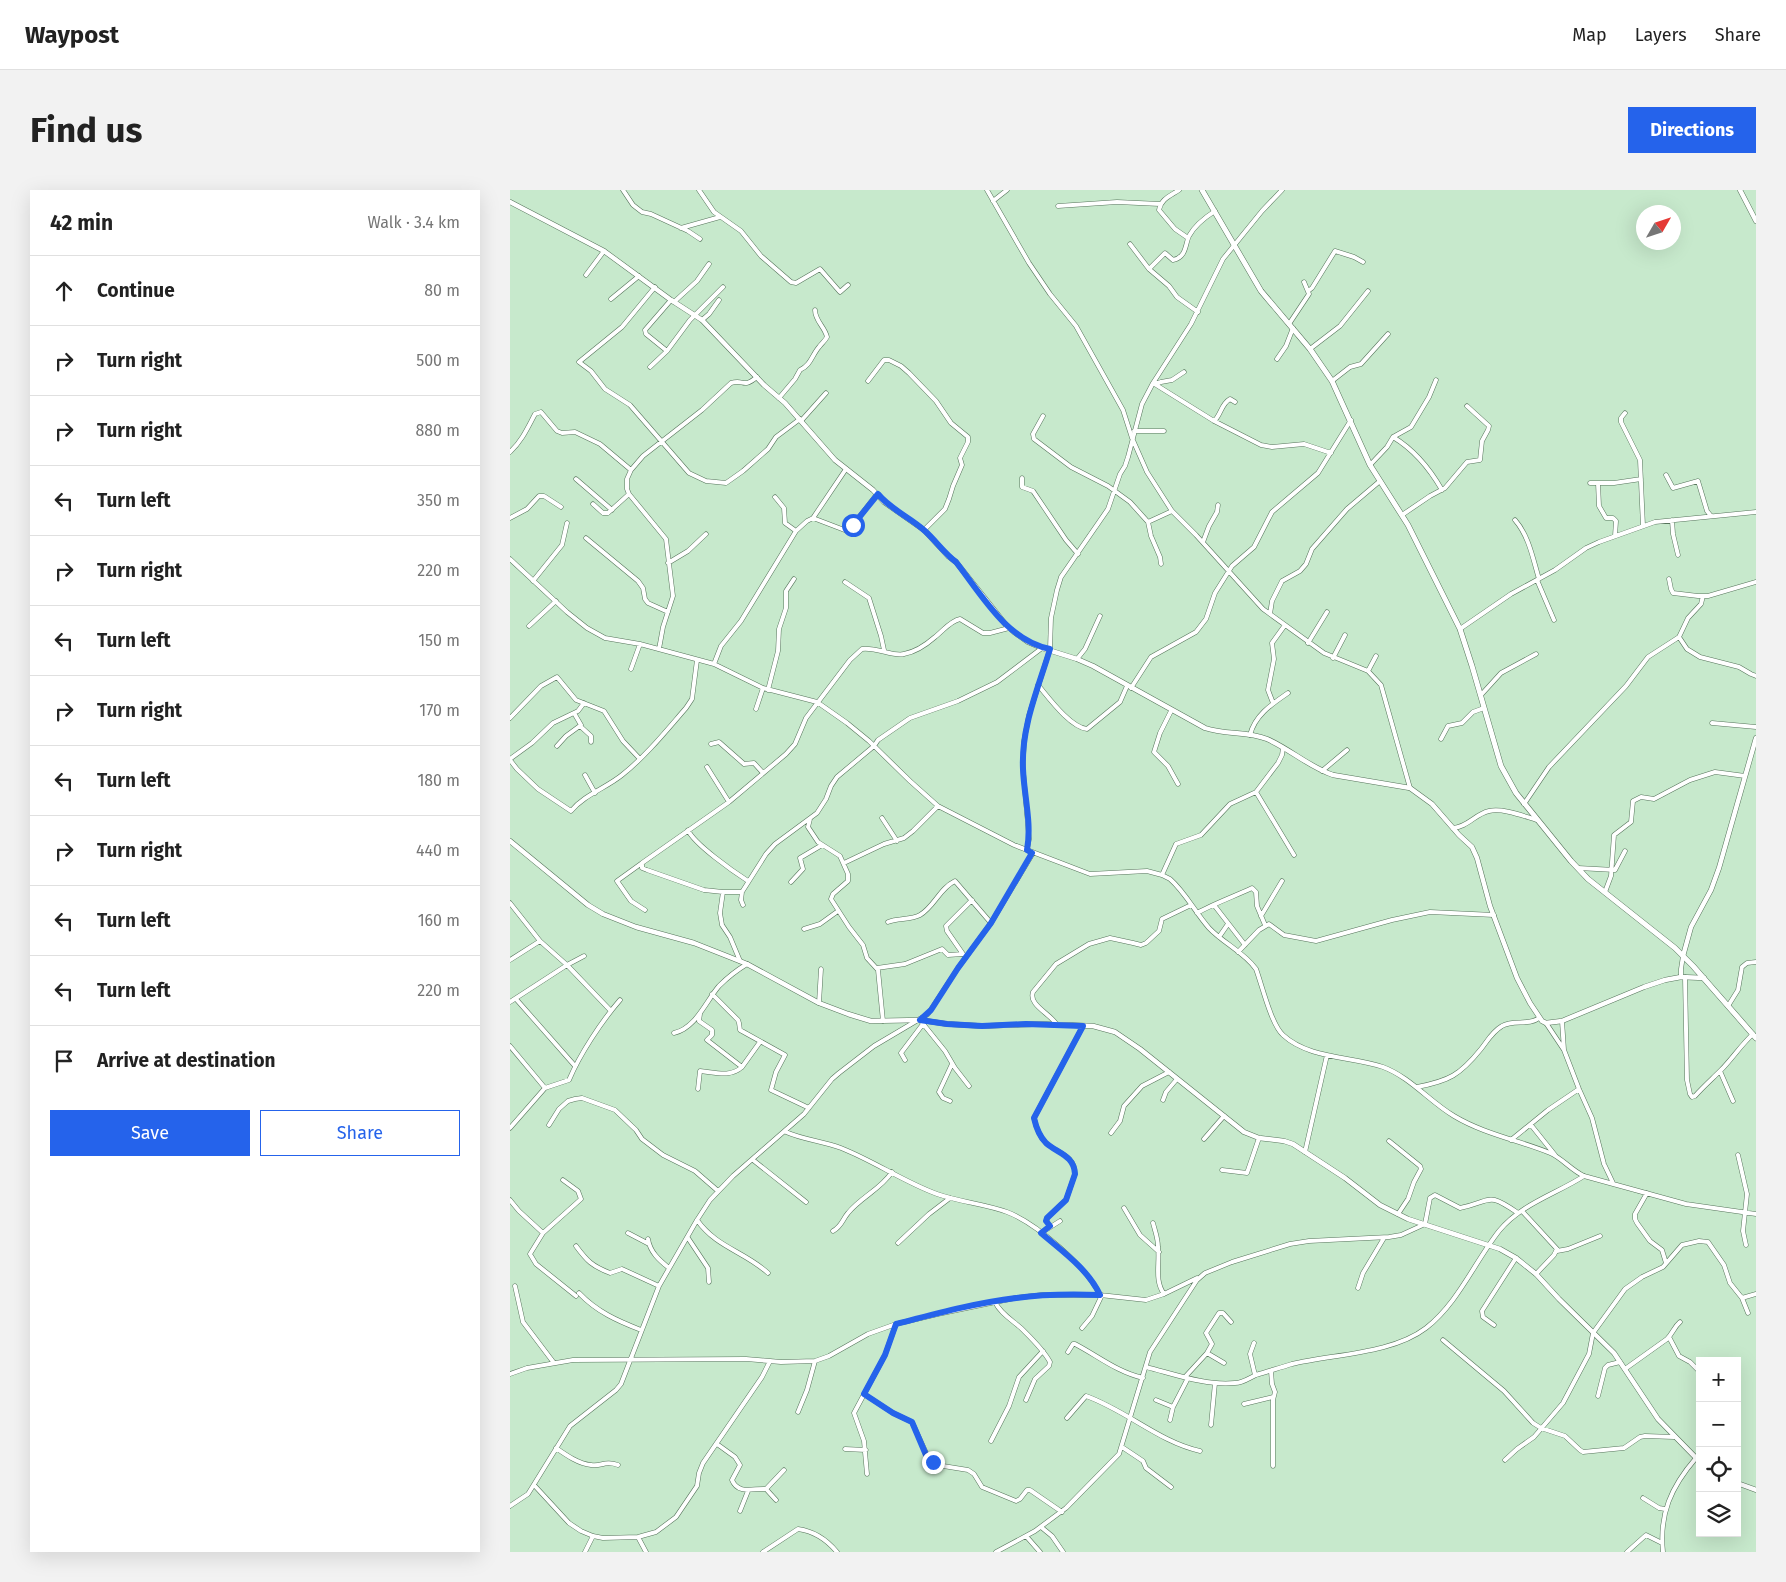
<!DOCTYPE html>
<meta charset="utf-8">
<style>
body{margin:0;font-family:"Fira Sans",sans-serif;background:#f2f2f2;color:#222}
.controls{position:absolute;right:15px;bottom:15px;display:grid;overflow:hidden;border-radius:0px;box-shadow:0 5px 20px #0002}
.controls button{width:45px;height:45px;display:grid;place-items:center;padding:0;border:0;border-bottom:1px solid #e0e0e0;background:#fff;color:#222;font:25px sans-serif}
.compass{position:absolute;left:1126px;top:15px;width:45px;height:45px;border-radius:50%;background:#fff;box-shadow:0 5px 20px #0002;rotate:51deg}
.stop{position:absolute;width:15px;height:15px;margin:-11px;border:4px solid #2563eb;border-radius:50%;background:#fff}
.stop.end{background:#2563eb;border-color:#fff;box-shadow:0 1px 5px #0008}
.list{margin:0;padding:0;list-style:none}
h2{display:flex;justify-content:space-between;align-items:center;height:65px;margin:0;padding:0 20px;font-size:21px}
h2 small{font-size:16px;font-weight:400;color:#767676}
.list li{display:grid;grid-template-columns:32px 1fr auto;gap:15px;align-items:center;box-sizing:border-box;height:70px;padding:0 20px;border-top:1px solid #e0e0e0}
.list b{display:block;font-size:19px;white-space:nowrap}
.list em{font-size:16px;font-style:normal;color:#767676}
.actions{display:flex;gap:10px;padding:15px 20px}
.actions a{flex:1;padding:11px 0;border:1px solid #2563eb;border-radius:0px;text-align:center;font-size:18px;color:#2563eb}
.actions .main{background:#2563eb;color:#fff}
.icon{flex:none;width:28px;height:28px;fill:none;stroke:currentColor;stroke-width:2;stroke-linecap:round;stroke-linejoin:round}
.map{position:relative;flex:none;width:1246px;height:1362px;overflow:hidden;border-radius:0px}
header{display:flex;align-items:center;gap:30px;box-sizing:border-box;height:70px;padding:0 25px;background:#fff;border-bottom:1px solid #e0e0e0}
header strong{font-size:24px}
nav{display:flex;gap:28px;margin-inline-start:auto;font-size:18px}
.intro{display:flex;align-items:center;justify-content:space-between;box-sizing:border-box;height:120px;padding:0 30px}
h1{margin:0;font-size:35px}
.button{padding:12px 22px;border-radius:0px;background:#2563eb;color:#fff;font-size:18px;font-weight:700}
main{display:flex;gap:30px;padding:0 30px}
aside{flex:1;background:#fff;border-radius:0px;box-shadow:0 5px 20px #0002}
.map>svg:first-child{display:block}
.lines{fill:none;stroke-linecap:round;stroke-linejoin:round}
.minor-casing{stroke:#56745b;stroke-width:5}
.tertiary-casing{stroke:#56745b;stroke-width:5.5}
.secondary-casing{stroke:#56745b;stroke-width:6}
.minor{stroke:#fff;stroke-width:4}
.tertiary{stroke:#fff;stroke-width:4.5}
.secondary{stroke:#fff;stroke-width:5}
.route{stroke:#2563eb;stroke-width:6}
</style>
<header>
<strong>Waypost</strong>
<nav><a>Map</a><a>Layers</a><a>Share</a></nav>
</header>
<div class="intro"><h1>Find us</h1><a class="button">Directions</a></div>
<main>
<aside>
<h2>42 min<small>Walk · 3.4 km</small></h2>
<ul class="list">
<li><svg class="icon" aria-label="ahead" viewBox="0 0 24 24"><path d="M12 20V5M6 11l6-6 6 6"/></svg><div><b>Continue</b></div><em>80 m</em></li>
<li><svg class="icon" aria-label="right" viewBox="0 0 24 24"><path d="M7 20v-9h11M14 6l5 5-5 5"/></svg><div><b>Turn right</b></div><em>500 m</em></li>
<li><svg class="icon" aria-label="right" viewBox="0 0 24 24"><path d="M7 20v-9h11M14 6l5 5-5 5"/></svg><div><b>Turn right</b></div><em>880 m</em></li>
<li><svg class="icon" aria-label="left" viewBox="0 0 24 24"><path d="M17 20v-9H6M10 6l-5 5 5 5"/></svg><div><b>Turn left</b></div><em>350 m</em></li>
<li><svg class="icon" aria-label="right" viewBox="0 0 24 24"><path d="M7 20v-9h11M14 6l5 5-5 5"/></svg><div><b>Turn right</b></div><em>220 m</em></li>
<li><svg class="icon" aria-label="left" viewBox="0 0 24 24"><path d="M17 20v-9H6M10 6l-5 5 5 5"/></svg><div><b>Turn left</b></div><em>150 m</em></li>
<li><svg class="icon" aria-label="right" viewBox="0 0 24 24"><path d="M7 20v-9h11M14 6l5 5-5 5"/></svg><div><b>Turn right</b></div><em>170 m</em></li>
<li><svg class="icon" aria-label="left" viewBox="0 0 24 24"><path d="M17 20v-9H6M10 6l-5 5 5 5"/></svg><div><b>Turn left</b></div><em>180 m</em></li>
<li><svg class="icon" aria-label="right" viewBox="0 0 24 24"><path d="M7 20v-9h11M14 6l5 5-5 5"/></svg><div><b>Turn right</b></div><em>440 m</em></li>
<li><svg class="icon" aria-label="left" viewBox="0 0 24 24"><path d="M17 20v-9H6M10 6l-5 5 5 5"/></svg><div><b>Turn left</b></div><em>160 m</em></li>
<li><svg class="icon" aria-label="left" viewBox="0 0 24 24"><path d="M17 20v-9H6M10 6l-5 5 5 5"/></svg><div><b>Turn left</b></div><em>220 m</em></li>
<li><svg class="icon" aria-label="arrive" viewBox="0 0 24 24"><path d="M6 21V4h12l-3 4 3 4H6"/></svg><div><b>Arrive at destination</b></div></li>
</ul>
<div class="actions"><a class="main">Save</a><a>Share</a></div>
</aside>
<div class="map">
<svg width="1246" height="1362" viewBox="0 0 1246 1362">
<rect width="100%" height="100%" fill="#c7e9cc"/>
<g class="lines">
<defs>
<path id="minor" d="M113,0L123,15L132,22L141,24L178,41L190,49
M189,0L204,22L231,41L251,66L281,92L286,93L310,79L330,102L338,95
M477,0L519,73L540,104L566,136L613,220L622,248L637,282L662,321L686,345L753,419L814,463L858,481L871,495L900,598
M669,0C660,6 651,9 649,20L665,39L678,48
M483,11L497,0
M548,16L607,12L650,14
M171,38L210,27
M620,54L639,79L659,96L667,107L688,122
M639,79L655,63L663,70C677,67 675,54 679,46C685,35 694,28 705,21
M76,85L94,61
M145,97L112,137L69,172L81,181L95,199L120,215L179,283L196,291L216,293L233,281L258,259L266,247L290,229
M798,101L802,98L825,61L844,67L853,72
M101,109L129,86
M164,112L187,91L199,74
M192,130L199,124L209,110
M779,134L799,104L794,92
M800,159L830,136L858,101
M157,161L136,144L135,140L161,110
M767,169L776,156L783,138
M140,177L157,161L180,130L213,97
M358,191L374,170H379L391,176L399,183L426,211L441,233L458,247V252L450,268L452,275L443,296L439,309L435,319L414,340
M822,191L840,177L851,174L878,144
M643,193L704,231L751,255L762,257L794,254L821,263
M645,194L651,192L662,190L674,182
M269,208L285,189L290,180C301,175 302,165 309,157C312,153 315,151 317,147C315,137 305,131 305,120
M1115,223L1111,228V232L1130,270L1133,336
M533,226L523,244L524,249L561,277L598,296L620,312L638,332L641,346L650,367L651,374
M291,231L316,203
M704,231C711,225 711,214 720,209L725,212
M624,241H654
M883,247C903,259 920,279 932,300
M0,262C12,251 18,237 25,224L31,222L47,241L52,243L65,242L90,254L121,280
M860,275L877,257L883,247L901,237L919,207L926,190
M1156,285L1163,298L1188,291L1197,321L1201,326
M512,288V297L523,301L556,350L568,364
M66,289L102,320
M1080,293H1104L1131,289
M1088,293L1089,316L1096,328H1103L1106,331L1105,346
M265,307L274,318L275,333L286,341
M83,314L93,323H98L119,304
M892,325L920,306L935,298L957,272L970,270L972,251L978,240L979,236L957,216
M0,328L17,319L29,306H34L51,317
M303,328L336,279
M1005,330C1019,346 1023,369 1029,389
M1162,330L1163,344L1168,365
M638,332L662,321
M76,348L128,391L133,398L135,409L138,413L158,422
M693,352L699,336L707,322L708,315
M0,369L57,422L77,438L95,448L130,454L204,474L253,498L307,512L337,533L359,551L400,591L428,616L504,655L580,684L637,681L652,685L660,689C675,702 685,722 699,738C713,753 734,762 746,779C752,795 761,834 773,845C799,869 841,866 873,877C900,887 920,912 944,926C974,944 1008,950 1040,963C1052,968 1061,980 1074,986L1176,1014L1246,1024
M158,373L178,361L196,344
M1159,389L1161,399L1163,403L1188,406H1198L1246,392
M1027,390L1044,430
M23,391L52,355L57,333
M335,392L359,408L371,446L374,460
M760,424L762,411L772,391L790,381L796,374L802,359L837,319L870,291
M19,436L46,411
M950,439L1001,404L1045,380L1076,358L1089,352L1145,332L1246,322
M1169,447L1177,459L1190,467L1229,477L1241,484L1246,486
M798,453L817,422
M149,459L153,437L163,406L156,349L119,304L117,299V289L121,280L133,266L192,220L221,193C235,189 232,199 247,187
M823,468L835,445
M567,469L575,459L590,426
M204,474L211,456L231,431L286,341L297,331L303,328L337,341L343,335L367,304
M121,479L130,454
M858,481L866,466
M528,495C539,508 560,537 577,539L610,512L617,496
M621,498L641,467L686,442L696,429L705,403L722,376L744,357L762,322L808,283L841,230
M258,500L268,461L269,439L276,418V401L284,389
M971,505L991,483L1026,464
M763,513L758,500L764,469L762,453L775,435
M246,519L253,498
M661,521L650,543L644,562L658,576L668,594
M0,528L31,496L47,487L66,510L94,521L113,551L130,569
M1202,533L1246,537
M70,536L81,546V552
M740,545C745,525 762,514 778,503
M931,549L938,536L952,533L963,522L974,518
M201,554L209,552L234,574L244,573L253,583
M47,556L56,546L71,535L64,523
M0,569L22,553L43,533L68,521L74,513
M0,570L7,579L28,599L61,621C74,605 96,598 112,585C136,566 156,541 176,518L182,509L187,470
M197,577L219,612
M812,581L837,560
M75,585L85,603
M746,602L784,665
M1014,614L1039,577L1116,496L1138,467L1169,447L1178,428L1191,414L1193,406
M372,628L387,651
M300,629L298,637L308,652L330,666L338,684V691L323,704L321,709L339,737L353,755L357,768L368,780L373,831
M943,638C958,637 965,624 979,621C993,618 1013,626 1027,630
M178,640C184,654 224,682 238,691
M517,660L519,649L518,635L513,579L514,551L519,525L540,459L541,428L547,400L551,387L598,319L610,284L615,276L618,267L632,214L643,193L681,134L713,69L752,21L772,0
M132,673L107,691L121,711L135,720
M334,673L374,654L394,648L403,641L428,616
M1068,678L1105,680L1115,661
M652,685L666,654L691,645L720,614L746,602L768,573L772,565L773,558
M281,692L293,679L290,668L312,655
M213,702L210,723L212,735L220,747L230,771
M232,702H213L194,700L137,680L132,678V673L219,612L276,564L285,554L296,528L340,470L352,459C366,457 384,467 394,464C405,462 417,454 425,447C433,441 440,431 450,429L473,443H480L499,438
M1095,702L1101,686L1104,645L1121,632L1123,611L1131,607L1144,609L1180,590L1205,582L1235,586
M0,713L30,751L57,775L101,821
M233,715L231,710L232,702L256,664L265,654L307,623L316,609L321,596L327,587L364,556L368,550L400,528L448,511L487,492L532,458
M704,715L735,755
M687,723C703,714 725,706 742,698L746,702L747,716L755,735
M751,726L772,691
M378,732C388,728 401,730 410,725C424,717 430,698 445,691L481,733
M294,739L310,734L328,721
M709,747L718,734
M728,762L749,740L759,734L774,745L806,751L882,730L920,722L984,725
M453,764L437,741L436,736L462,710
M0,770L30,751
M367,778L395,774L432,759L438,765L453,764
M1171,787V779L1173,766
M1175,787L1177,890L1180,904L1182,907L1185,906C1193,897 1202,889 1211,880C1222,869 1231,855 1243,844
M202,804L228,830L229,833L230,840L275,865L266,882L261,900L299,918
M6,809L65,876
M0,812L57,775L74,766
M309,813L311,779
M1218,816L1228,800L1232,777L1237,773L1246,772
M410,830L435,861L445,878L459,896
M1052,831L1054,860
M1036,833L1054,860L1069,899L1082,928L1094,974L1103,993
M547,835C541,824 518,815 523,802L546,774L579,754L600,748L623,753L631,755L636,753L649,741L652,729L681,715
M164,843C186,838 196,811 209,796C217,788 227,780 237,774
M0,856L35,898
M395,870L391,863L413,834
M232,877L250,852
M1210,881L1223,911
M907,897C939,891 950,885 971,859C978,850 982,842 992,836C1003,829 1019,836 1029,828
M188,899L190,881C204,882 220,888 232,877L197,850L202,845V840L189,831L190,824
M653,910L656,902L667,889
M440,911L433,908L429,902L442,874
M39,935L49,919L58,911L65,909L72,908L105,920L126,940L132,949L153,965L185,981L208,1001
M1021,935L1045,965
M0,938L35,898L59,890C70,864 91,832 110,810
M276,942C294,950 313,951 331,958C364,971 394,992 427,1004C450,1012 475,1014 497,1022C526,1033 577,1077 590,1105
M601,943L610,931L614,916L632,896L659,882
M694,949L714,926
M1001,950L1038,920L1069,899
M879,951L910,976L911,979L904,992L898,1009L888,1024
M795,962L817,865
M1228,965L1237,1004L1233,1041L1236,1055
M243,970L296,1012
M712,980L737,983L749,948
M53,990L68,1001L71,1009L33,1043L20,1064L26,1074L66,1106
M1137,1003L1125,1024V1029L1127,1033L1140,1051L1152,1060L1156,1073
M0,1010L9,1021L33,1043
M614,1018L630,1045L649,1062
M1012,1021L1047,1059L1044,1065L1026,1084
M187,1030C207,1058 234,1061 258,1083
M643,1033C645,1041 648,1048 648,1057C650,1073 644,1090 654,1104
M540,1037L537,1031V1028L556,1010L565,984C565,965 547,963 536,953C530,947 526,937 524,928L573,836
M323,1041C332,1036 332,1030 338,1023C351,1007 371,999 382,982
M118,1043L139,1054
M531,1043L550,1031
M178,1048L198,1078L199,1092
M138,1049C140,1062 149,1070 159,1078
M388,1053L419,1024L440,1008
M66,1056C77,1071 82,1076 100,1083L112,1079L149,1096
M1047,1061L1058,1059L1090,1046
M5,1096L13,1132L44,1173
M848,1098L853,1083L874,1048
M69,1103C87,1122 108,1131 131,1140
M1232,1108L1246,1104
M485,1112C490,1123 502,1130 511,1138C521,1148 533,1159 540,1172L539,1176L525,1189L516,1210
M984,1135L973,1127L972,1121L1006,1068
M572,1138L582,1126L592,1105
M1159,1147L1169,1166L1180,1172L1188,1180
M933,1150L994,1201L1023,1233L1031,1238L1055,1246L1070,1260L1073,1262L1114,1258L1130,1247L1135,1246L1164,1247
M744,1153L740,1164L745,1185
M558,1162L563,1154H565C588,1166 607,1182 633,1188
M714,1173L697,1163L702,1154L696,1143L709,1123H713L721,1132
M636,1177C664,1184 696,1196 725,1193C733,1193 739,1188 746,1185C758,1181 770,1178 782,1174C824,1164 882,1164 916,1138C948,1113 964,1073 989,1041C1011,1014 1046,1004 1074,986
M1115,1179L1157,1149C1163,1143 1164,1137 1170,1132
M761,1181L762,1194L765,1202L763,1210V1276
M0,1184L17,1178L63,1170L236,1169L271,1172L305,1171L319,1166L358,1144L386,1134L428,1124L505,1108L531,1105H590L636,1110L654,1104L687,1088
M675,1187L697,1163
M354,1204L383,1223L402,1232L417,1265L423,1272L427,1275L458,1280L464,1284L472,1297L506,1311L510,1309L517,1300H520L552,1322
M1088,1206L1095,1178L1098,1175L1110,1172
M646,1210L663,1217
M734,1214L763,1207
M288,1222L297,1200L305,1171
M557,1228L576,1206C616,1220 649,1252 690,1261
M660,1230L663,1217L678,1188
M701,1235L705,1193
M481,1251L499,1216L509,1187L533,1161
M207,1254L225,1267L230,1275L222,1290C228,1305 244,1298 256,1299L266,1310
M612,1257L633,1271L636,1278L661,1297
M46,1258C56,1265 69,1274 81,1275C92,1277 94,1270 108,1275
M335,1259L356,1260
M995,1270L1007,1259L1024,1247L1053,1213L1079,1164L1083,1143L1115,1099L1132,1087L1153,1077L1172,1055L1189,1051L1198,1052L1214,1075L1220,1093L1232,1108L1238,1123
M357,1284L354,1251L344,1223L375,1165L386,1134
M24,1295L59,1333L71,1341L83,1346L93,1348L128,1347L146,1342L166,1327L187,1296L189,1283L193,1273L252,1187L260,1171
M256,1299L274,1280
M1133,1308L1149,1318L1155,1319
M0,1316L18,1304L60,1236L106,1200L111,1194L149,1096L187,1030L200,1010L223,986L294,924L322,889L329,883L364,856L418,824L448,778L481,733L523,663
M230,1321L238,1301
M531,1337L542,1346L553,1362
M516,1346L530,1362
M128,1347L136,1362
M75,1362L83,1346
M253,1362L288,1339C303,1341 317,1350 327,1362
M486,1362L525,1341L556,1318L609,1264L640,1162L687,1090L695,1083L722,1072L780,1054L799,1051L879,1047L891,1045L915,1034L920,1008L925,1005L950,1018C983,1011 976,1001 1008,1023
M1117,1362L1136,1345L1152,1353
M1153,1362C1149,1324 1161,1297 1186,1268"/>
<path id="tertiary" d="M1230,0L1246,31
M0,12L94,61L161,110L192,130L254,195L275,213L325,270L363,300L374,312L414,340L438,366L446,372L496,435L504,442L518,452L532,458L567,469L583,476L695,538C715,545 737,541 757,549C780,559 799,577 823,585L900,598L922,614L949,645L962,657L967,668L980,716L1007,788L1020,813L1032,831L1036,833L1052,831L1134,797L1155,790L1171,787L1194,788
M0,651L78,715L93,724L126,737L184,753L222,768L237,774L309,813L338,824L361,831L410,830L437,834L472,836L530,834L583,836L605,842L630,859L734,942L749,948L774,951L783,954L835,988L870,1015L898,1029L990,1059L1006,1068L1026,1084L1049,1109L1104,1163L1148,1229L1190,1272
M1173,766L1181,737L1201,700L1209,678L1246,548
M1227,1293L1246,1300"/>
<path id="secondary" d="M692,0L751,101L800,159L822,191L860,275L898,335L950,439L962,476L991,576L1006,603L1061,671L1078,689L1165,758L1183,776L1246,848"/>
</defs>
<use href="#minor" class="minor-casing"/>
<use href="#tertiary" class="tertiary-casing"/>
<use href="#secondary" class="secondary-casing"/>
<use href="#minor" class="minor"/>
<use href="#tertiary" class="tertiary"/>
<use href="#secondary" class="secondary"/>
</g>
<g class="lines">
<path class="route" d="M343,335L368,304C381,320 400,327 415,341C426,351 434,363 446,372C471,404 497,451 540,459C528,499 511,537 513,579C514,606 522,633 517,660L522,663L481,733L448,778L421,820L410,830L437,834L472,836L516,834L573,836L524,928C526,937 530,947 536,953C547,963 564,965 565,984L556,1010L537,1028L536,1031L540,1036L531,1043C552,1061 578,1079 590,1105C562,1104 534,1104 506,1108C465,1113 425,1124 386,1134L375,1165L354,1204L383,1223L402,1232L416,1265L423,1272"/>
</g>
</svg>
<div class="controls">
<button>+</button>
<button>−</button>
<button><svg class="icon" aria-label="locate" viewBox="0 0 24 24"><circle cx="12" cy="12" r="6"/><path d="M12 2v4M12 18v4M2 12h4M18 12h4"/></svg></button>
<button><svg class="icon" aria-label="layers" viewBox="0 0 24 24"><path d="M12 4l9 5-9 5-9-5zM3 14l9 5 9-5"/></svg></button>
</div>
<svg class="compass" viewBox="-18 -18 36 36"><path d="M0-13l5 13h-10z" fill="#e53935"/><path d="M0 13l5-13h-10z" fill="#767676"/></svg>
<div class="stop" style="left:343px;top:335px"></div>
<div class="stop end" style="left:423px;top:1272px"></div>
</div>
</main>
